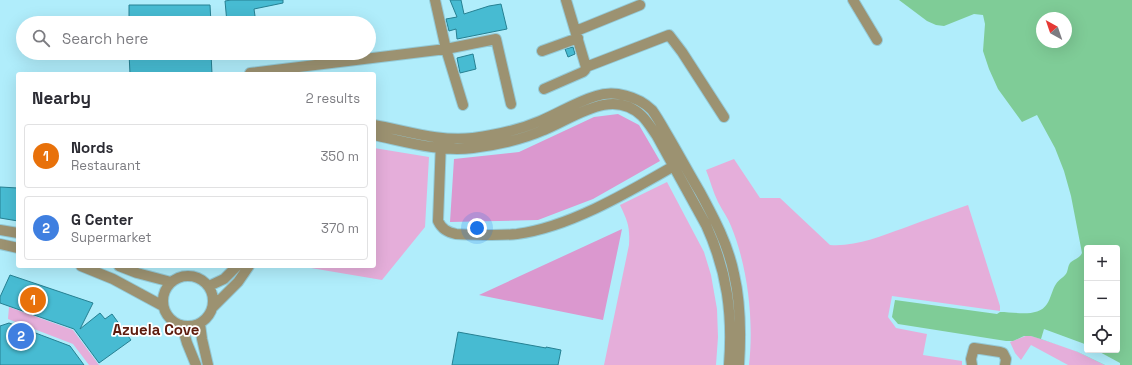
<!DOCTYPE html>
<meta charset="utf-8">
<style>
body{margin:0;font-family:"Space Grotesk",sans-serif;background:#f7f7f7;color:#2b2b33}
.controls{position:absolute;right:12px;bottom:12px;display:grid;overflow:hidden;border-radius:4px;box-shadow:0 4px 16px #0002}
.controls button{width:36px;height:36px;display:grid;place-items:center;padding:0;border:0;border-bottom:1px solid #e1e1e2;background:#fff;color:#2b2b33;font:20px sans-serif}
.compass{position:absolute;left:1036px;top:12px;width:36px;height:36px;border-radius:50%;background:#fff;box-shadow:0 4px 16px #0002;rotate:320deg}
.you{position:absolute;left:477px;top:228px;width:14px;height:14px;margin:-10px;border:3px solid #fff;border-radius:50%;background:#1a73e8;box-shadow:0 0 0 6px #1a73e833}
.badge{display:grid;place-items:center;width:26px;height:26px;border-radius:50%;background:#0f766e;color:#fff;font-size:13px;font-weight:700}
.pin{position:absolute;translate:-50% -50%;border:2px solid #fff;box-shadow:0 1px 4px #0006}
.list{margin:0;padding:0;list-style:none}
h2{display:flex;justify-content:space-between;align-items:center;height:52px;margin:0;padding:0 16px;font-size:17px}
h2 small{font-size:13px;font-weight:400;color:#7c7c81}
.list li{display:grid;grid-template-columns:26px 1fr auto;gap:12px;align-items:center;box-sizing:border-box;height:64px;margin:0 8px 8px;padding:0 8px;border:1px solid #e1e1e2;border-radius:4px}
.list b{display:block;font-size:15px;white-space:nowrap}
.list p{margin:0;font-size:13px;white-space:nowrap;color:#7c7c81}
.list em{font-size:13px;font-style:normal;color:#7c7c81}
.icon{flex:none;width:22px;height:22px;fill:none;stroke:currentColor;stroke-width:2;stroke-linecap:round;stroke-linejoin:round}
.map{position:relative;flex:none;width:1132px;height:365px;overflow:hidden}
.search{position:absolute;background:#fff;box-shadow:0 4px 16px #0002;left:16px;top:16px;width:360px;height:44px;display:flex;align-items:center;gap:10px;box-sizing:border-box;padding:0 14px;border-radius:22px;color:#7c7c81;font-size:15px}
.panel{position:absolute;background:#fff;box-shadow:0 4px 16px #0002;left:16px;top:72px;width:360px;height:196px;border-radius:4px}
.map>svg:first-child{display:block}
.green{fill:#e5aeda}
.forest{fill:#db98cf}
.water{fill:#7fcc97;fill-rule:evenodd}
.pier{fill:#b0edfb}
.building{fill:#47bbd2;stroke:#268092}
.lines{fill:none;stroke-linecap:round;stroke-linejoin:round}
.minor-casing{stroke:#94cad7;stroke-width:12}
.minor{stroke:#9c9271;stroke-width:10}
.labels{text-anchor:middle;stroke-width:3.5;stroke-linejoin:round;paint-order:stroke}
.neighbourhood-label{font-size:15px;font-weight:bold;fill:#5d1b0d;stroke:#fff}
</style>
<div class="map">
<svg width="1132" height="365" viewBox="0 0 1132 365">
<rect width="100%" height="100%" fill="#b0edfb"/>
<path class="green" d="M374,148L429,157L425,227L382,280L299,266H374Z
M734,159L760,198H780L830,245C855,247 881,236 904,228C925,220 947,212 968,205L1000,306V311L892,296L888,317L896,328L927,334L923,355L962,361V365H749C754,321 748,267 731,226C728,218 722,210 718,202C713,192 710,180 706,170Z
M667,182L704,252L711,275L717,309L718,337L716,365H604L629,245C630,227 628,222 620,205Z
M9,307L73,330L99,365H89L73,344L8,319Z
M1028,335L1070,348L1105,365H1068L1031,345L1021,360L1015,353L1010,342Z"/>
<path class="forest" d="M618,114L639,125L660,161L593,199L538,220L450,222L454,159L519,152L594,117Z
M622,229L603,320L479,295Z"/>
<path class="water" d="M899,0H1132V365H1105L1070,348L1031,336H1024L1013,341H1006L898,324L892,317L895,300L997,314L1000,312C1015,312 1038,318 1047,304C1051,298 1052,290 1056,284C1059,279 1065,277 1067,272C1068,269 1068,266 1070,263C1074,259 1079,259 1082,253L1071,196L1064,171L1055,148L1037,115L1022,122L998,89L989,69L983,51L985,24L983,15L974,14L944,26L936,25L927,21ZM1042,18H1066V42H1042ZM1087,248H1117V350H1087Z"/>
<path class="pier" d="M1044,329L1082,343L1087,345V350H1096L1120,363V365H1105L1078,352L1041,339Z"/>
<path class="building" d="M231,0H283V3L254,9L256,23H227L225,1Z
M450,0H461L464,14L489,6L501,4L507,29L457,39L456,29L449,31L446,19L457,17Z
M129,5H210L211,23H129Z
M573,47L575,54L568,57L565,49Z
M129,53H211L212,74H130Z
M473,54L476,69L460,73L457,58Z
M0,187L18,188V221L0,218Z
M10,275L93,303L80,329L100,313L105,319L112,314L131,340L99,363L74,329L0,303V297Z
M9,323L70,346L84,365H0V326Z
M458,332L546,348V347L561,350L558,365H452Z"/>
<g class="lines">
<defs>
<path id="minor" d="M435,0L446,49L463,105
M566,0L586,67
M853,0L877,40
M576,31L640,5
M542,51L578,38
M250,73L446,49L496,39L511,104
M544,89L583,72L585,70L586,67L669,35L682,52L724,117
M374,125C407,131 439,142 473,138C496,135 519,130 540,121C559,113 576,102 596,96C614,90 638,96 652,110C657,117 661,124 665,131C677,151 688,172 700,192C714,218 728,244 734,274C741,304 741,335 739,365
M374,135C407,142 439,152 473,148C498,145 521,140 544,130C574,118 612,87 642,116C648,122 652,129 657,136L706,225C727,271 733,314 729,365
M441,141L438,221C442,229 447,232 456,234C476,235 497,236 517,234C571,227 632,190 679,163
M0,230L18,233
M0,244L18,248
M81,266L113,279L163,306
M119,266L137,273L171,282
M163 301a25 25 0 1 1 50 0a25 25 0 1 1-50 0Z
M209,286L224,279L237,266
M213,307L238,282L249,266
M200,324L202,339L208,365
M182,326L187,343L196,365
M972,365L971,359L974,348L1000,352L1003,353L1006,359L1005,365"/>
</defs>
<use href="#minor" class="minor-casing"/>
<use href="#minor" class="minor"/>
</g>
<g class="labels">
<g class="neighbourhood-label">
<text x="156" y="335">Azuela Cove</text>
</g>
</g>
</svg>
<div class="controls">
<button>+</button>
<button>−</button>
<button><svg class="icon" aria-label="locate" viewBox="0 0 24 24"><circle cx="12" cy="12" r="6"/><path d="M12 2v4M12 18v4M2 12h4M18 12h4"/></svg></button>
</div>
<svg class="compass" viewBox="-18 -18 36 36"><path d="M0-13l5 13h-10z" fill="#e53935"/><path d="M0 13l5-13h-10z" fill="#7c7c81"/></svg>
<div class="you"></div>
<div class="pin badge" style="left:33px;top:300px;background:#e8710a">1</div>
<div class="pin badge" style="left:21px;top:336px;background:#3f7fe0">2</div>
<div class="search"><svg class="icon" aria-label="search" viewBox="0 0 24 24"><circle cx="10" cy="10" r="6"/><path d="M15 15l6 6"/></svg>Search here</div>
<section class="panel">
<h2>Nearby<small>2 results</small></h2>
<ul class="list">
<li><span class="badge" style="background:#e8710a">1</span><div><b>Nords</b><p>Restaurant</p></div><em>350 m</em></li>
<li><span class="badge" style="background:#3f7fe0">2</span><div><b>G Center</b><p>Supermarket</p></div><em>370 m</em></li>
</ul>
</section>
</div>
